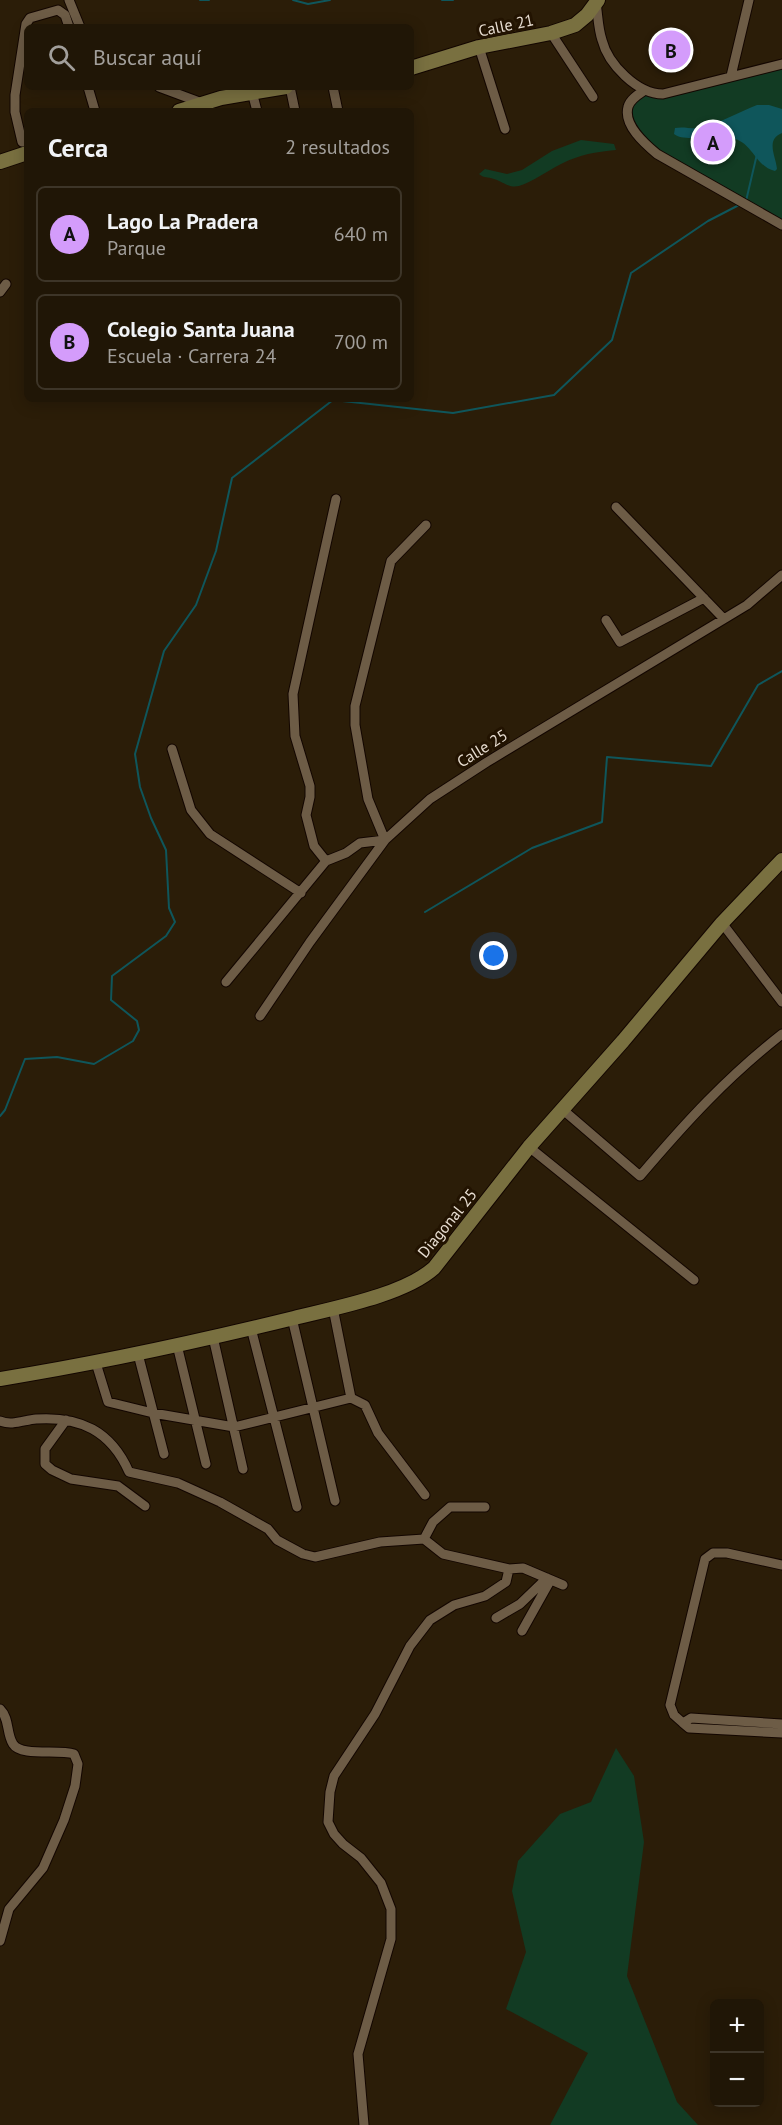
<!DOCTYPE html>
<html lang="es">
<meta charset="utf-8">
<style>
body{margin:0;font-family:"PT Sans",sans-serif;background:#281f10;color:#f1f3f6}
.controls{position:absolute;right:18px;bottom:18px;display:grid;overflow:hidden;border-radius:9px;box-shadow:0 3px 15px #0003}
.controls button{width:54px;height:54px;display:grid;place-items:center;padding:0;border:0;border-bottom:2px solid #3d3528;background:#201606;color:#f1f3f6;font:30px sans-serif}
.you{position:absolute;left:494px;top:956px;width:21px;height:21px;margin:-15px;border:4px solid #fff;border-radius:50%;background:#1a73e8;box-shadow:0 0 0 9px #1a73e833}
.badge{display:grid;place-items:center;width:39px;height:39px;border-radius:50%;background:#d49cfb;color:#111;font-size:20px;font-weight:700}
.pin{position:absolute;translate:-50% -50%;border:3px solid #fff;box-shadow:0 2px 6px #0006}
.list{margin:0;padding:0;list-style:none}
h2{display:flex;justify-content:space-between;align-items:center;height:78px;margin:0;padding:0 24px;font-size:26px}
h2 small{font-size:20px;font-weight:400;color:#a29f9b}
.list li{display:grid;grid-template-columns:39px 1fr auto;gap:18px;align-items:center;box-sizing:border-box;height:96px;margin:0 12px 12px;padding:0 12px;border:2px solid #3d3528;border-radius:9px}
.list b{display:block;font-size:22px;white-space:nowrap}
.list p{margin:0;font-size:20px;white-space:nowrap;color:#a29f9b}
.list em{font-size:20px;font-style:normal;color:#a29f9b}
.icon{flex:none;width:33px;height:33px;fill:none;stroke:currentColor;stroke-width:2;stroke-linecap:round;stroke-linejoin:round}
.map{position:relative;flex:none;width:782px;height:2125px;overflow:hidden}
.search{position:absolute;background:#201606;box-shadow:0 3px 15px #0003;left:24px;top:24px;width:390px;height:66px;display:flex;align-items:center;gap:15px;box-sizing:border-box;padding:0 21px;border-radius:9px;color:#a29f9b;font-size:22px}
.panel{position:absolute;background:#201606;box-shadow:0 3px 15px #0003;left:24px;top:108px;width:390px;height:294px;border-radius:9px}
.map>svg:first-child{display:block}
.green{fill:#123b23}
.water{fill:#0f565b}
.lines{fill:none;stroke-linecap:round;stroke-linejoin:round}
.stream{stroke:#0f565b;stroke-width:2}
.street-casing{stroke:#130600;stroke-width:11}
.secondary-casing{stroke:#130600;stroke-width:16}
.street{stroke:#6d5c46;stroke-width:9}
.secondary{stroke:#797040;stroke-width:14}
.labels{text-anchor:middle;stroke-width:6;stroke-linejoin:round;paint-order:stroke}
.street-label{font-size:16px;fill:#e8ded2;stroke:#221301}
</style>
<div class="map">
<svg width="782" height="2125" viewBox="0 0 782 2125">
<rect width="100%" height="100%" fill="#2b1d08"/>
<path class="green" d="M782,64V225L657,154L639,137L628,107L645,90L655,94Z
M581,140L614,144L616,150C595,152 581,154 561,164C547,171 534,181 519,186C508,188 504,182 494,179C487,176 485,179 479,174L485,169L507,174L522,170L552,151Z
M616,1748L634,1776L644,1842L627,1976L677,2102L698,2125H550L588,2053L506,2009L526,1952L512,1891L518,1861L560,1814L591,1802Z"/>
<path class="water" d="M757,105H769L782,109V133C765,140 776,156 777,169L775,171C756,167 753,144 735,139C716,133 685,143 674,134L675,128C685,126 693,130 703,127C722,122 739,112 757,105Z"/>
<g class="lines">
<path class="stream" d="M200,0H209
M293,0L308,4L330,0
M442,0H453
M746,201L757,154
M425,912L532,848L602,822L607,757L711,766L758,685L782,671
M0,1116L5,1110L25,1059L57,1057L94,1064L133,1041L139,1030L137,1021L111,1000L112,976L166,936L175,922L169,908L166,850L151,818L140,787L135,754L164,651L196,605L216,551L232,478L333,400L453,413L554,395L612,340L631,273L708,221L739,205"/>
<defs>
<path id="street" d="M69,0L80,27
M596,3C598,15 598,28 602,40C608,64 637,94 663,94L782,64
M551,33L593,97
M479,47L505,129
M731,76L749,0
M88,87L95,111
M159,87L202,103
M290,87L295,111
M333,87L338,111
M645,90C639,94 630,99 628,107C623,125 645,144 657,154L782,225
M252,92L257,111
M22,142L15,112V95L26,24L30,18L58,10L65,15L69,27
M0,292L6,284
M336,499L293,694L295,736L310,786V797L306,815L314,846L326,861L346,853L360,843L385,840L368,799L355,725V706L391,561L426,525
M616,507L723,618
M606,620L620,642L704,598
M172,749L191,810L210,834L301,893
M722,923L782,1002
M226,982L326,861
M260,1016L310,942L385,840L430,799L487,762L747,605L782,575
M562,1109L640,1176C686,1122 726,1078 782,1034
M529,1147L694,1280
M333,1308L351,1398L365,1405L378,1433L425,1495
M292,1318L335,1501
M251,1328L297,1507
M213,1337L243,1469
M177,1345L206,1464
M138,1354L164,1454
M96,1363L108,1402L153,1413L234,1427L351,1398
M66,1420L45,1449V1464L52,1470L71,1479L118,1486L145,1506
M0,1421C12,1426 24,1420 36,1419C80,1416 111,1431 129,1472L178,1483L220,1502L268,1529L277,1540L303,1554L315,1557L380,1542L424,1539L443,1554L509,1569L523,1568L563,1585
M424,1539L433,1522L450,1507H485
M496,1618L520,1604L547,1578
M522,1631L550,1581
M0,1709C10,1719 6,1733 13,1744C21,1757 58,1749 74,1754L78,1764L75,1786L64,1820L43,1868L9,1909L0,1941
M683,1723L674,1715L670,1705L705,1559L713,1553H727L782,1565
M782,1724L691,1718L683,1723L689,1728L782,1733
M364,2125L358,2054L391,1939V1909L381,1883L361,1858L343,1844L334,1834L328,1822L330,1792L334,1776L375,1714L410,1646L430,1620L454,1605L485,1596L506,1582L509,1569"/>
<path id="secondary" d="M411,68L479,47L551,33L575,25L587,15L598,0
M179,111L221,98L286,87
M0,162L27,153
M0,1379C99,1363 196,1342 294,1318C334,1308 404,1295 434,1268L529,1147L623,1041L722,923L782,860"/>
</defs>
<use href="#street" class="street-casing"/>
<use href="#secondary" class="secondary-casing"/>
<use href="#street" class="street"/>
<use href="#secondary" class="secondary"/>
</g>
<g class="labels">
<g class="street-label">
<text transform="translate(506 25) rotate(-12)" y="6">Calle 21</text>
<text transform="translate(482 748) rotate(-32)" y="6">Calle 25</text>
<text transform="translate(447 1223) rotate(-51)" y="6">Diagonal 25</text>
</g>
</g>
</svg>
<div class="controls">
<button>+</button>
<button>−</button>
</div>
<div class="you"></div>
<div class="pin badge" style="left:713px;top:142px">A</div>
<div class="pin badge" style="left:671px;top:50px">B</div>
<div class="search"><svg class="icon" aria-label="search" viewBox="0 0 24 24"><circle cx="10" cy="10" r="6"/><path d="M15 15l6 6"/></svg>Buscar aquí</div>
<section class="panel">
<h2>Cerca<small>2 resultados</small></h2>
<ul class="list">
<li><span class="badge">A</span><div><b>Lago La Pradera</b><p>Parque</p></div><em>640 m</em></li>
<li><span class="badge">B</span><div><b>Colegio Santa Juana</b><p>Escuela · Carrera 24</p></div><em>700 m</em></li>
</ul>
</section>
</div>
